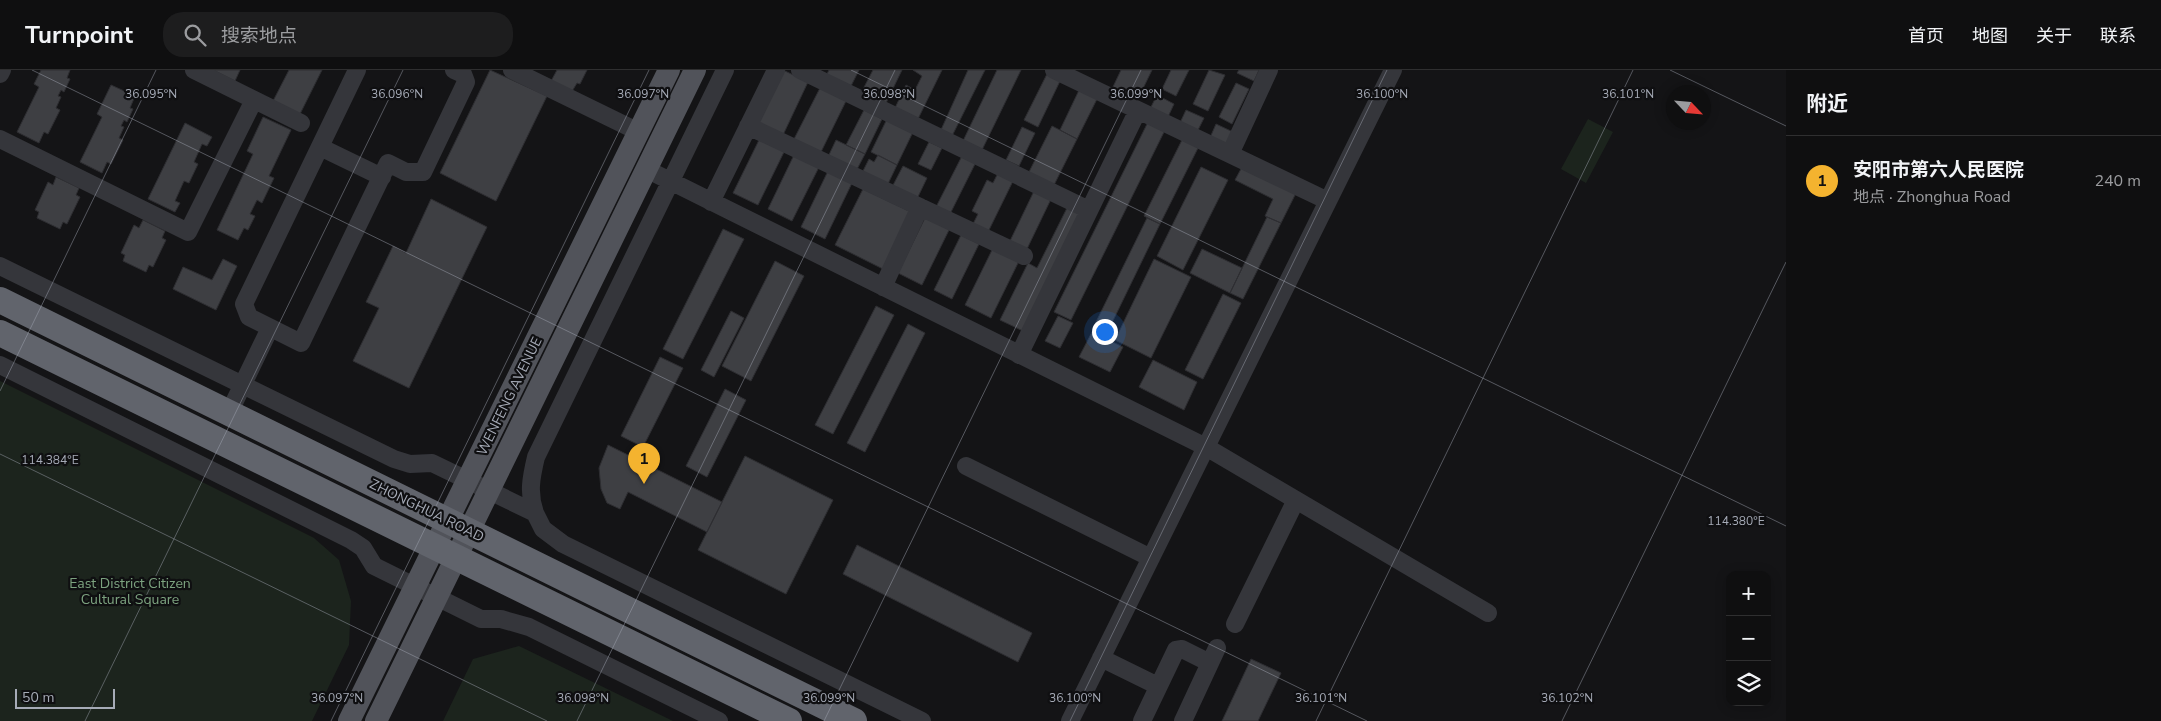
<!DOCTYPE html>
<html lang="zh">
<meta charset="utf-8">
<style>
body{margin:0;font-family:"Nunito Sans","Noto Sans SC",sans-serif;background:#1d1d1e;color:#f1f3f6}
.controls{position:absolute;right:15px;bottom:15px;display:grid;overflow:hidden;border-radius:10px;box-shadow:0 2px 12px #0003}
.controls button{width:45px;height:45px;display:grid;place-items:center;padding:0;border:0;border-bottom:1px solid #2f2f30;background:#0f0f10;color:#f1f3f6;font:25px sans-serif}
.compass{position:absolute;left:1666px;top:15px;width:45px;height:45px;border-radius:50%;background:#0f0f10;box-shadow:0 2px 12px #0003;rotate:116deg}
.scale{position:absolute;left:15px;bottom:12px;width:100px;box-sizing:border-box;padding-left:5px;border:2px solid #a6abb7;border-top:0;font-size:14px;line-height:18px;white-space:nowrap;color:#a6abb7;-webkit-text-stroke:4px #0f0f11;paint-order:stroke}
.you{position:absolute;left:1104px;top:261px;width:18px;height:18px;margin:-12px;border:4px solid #fff;border-radius:50%;background:#1a73e8;box-shadow:0 0 0 8px #1a73e833}
.badge{display:grid;place-items:center;width:32px;height:32px;border-radius:50%;background:#f4b32f;color:#111;font-size:16px;font-weight:700}
.pin{position:absolute;translate:-50% -41px;filter:drop-shadow(0 1px 2px #0008)}
.pin::after{content:'';position:absolute;top:26px;width:18px;height:15px;background:inherit;clip-path:polygon(0 0,100% 0,50% 100%)}
.list{margin:0;padding:0;list-style:none}
h2{display:flex;justify-content:space-between;align-items:center;height:65px;margin:0;padding:0 20px;font-size:21px}
h2 small{font-size:16px;font-weight:400;color:#9b9c9f}
.list li{display:grid;grid-template-columns:32px 1fr auto;gap:15px;align-items:center;box-sizing:border-box;height:90px;padding:0 20px;border-top:1px solid #2f2f30}
.list b{display:block;font-size:19px;white-space:nowrap}
.list p{margin:0;font-size:16px;white-space:nowrap;color:#9b9c9f}
.list em{font-size:16px;font-style:normal;color:#9b9c9f}
.icon{flex:none;width:28px;height:28px;fill:none;stroke:currentColor;stroke-width:2;stroke-linecap:round;stroke-linejoin:round}
.map{position:relative;flex:none;width:1786px;height:651px;overflow:hidden}
header{display:flex;align-items:center;gap:30px;box-sizing:border-box;height:70px;padding:0 25px;background:#0f0f10;border-bottom:1px solid #2f2f30}
header strong{font-size:24px}
nav{display:flex;gap:28px;margin-inline-start:auto;font-size:18px}
.search{width:350px;height:45px;background:#1d1d1e;display:flex;align-items:center;gap:12px;box-sizing:border-box;padding:0 18px;border-radius:20px;color:#9b9c9f;font-size:19px}
main{display:flex}
aside{flex:1;background:#0f0f10}
.map>svg:first-child{display:block}
.green{fill:#1c241d}
.building{fill:#3e3f43;stroke:#2e2e32}
.lines{fill:none;stroke-linecap:round;stroke-linejoin:round}
.minor{stroke:#35363b;stroke-width:18}
.major{stroke:#51535a;stroke-width:22}
.highway{stroke:#61646c;stroke-width:26}
.ticks{fill:none;stroke:#a6abb7;stroke-width:1;stroke-opacity:0.45}
.labels{text-anchor:middle;stroke-width:4.5;stroke-linejoin:round;paint-order:stroke}
.street-label{font-size:14px;fill:#a6abb7;stroke:#0f0f11}
.park-label{font-size:14px;fill:#7ca27f;stroke:#0f0f11}
.ticks-label{font-size:12px;text-anchor:middle;fill:#a6abb7;stroke:#0f0f11;stroke-width:4.5;stroke-linejoin:round;paint-order:stroke}
</style>
<header>
<strong>Turnpoint</strong>
<div class="search"><svg class="icon" aria-label="search" viewBox="0 0 24 24"><circle cx="10" cy="10" r="6"/><path d="M15 15l6 6"/></svg>搜索地点</div>
<nav><a>首页</a><a>地图</a><a>关于</a><a>联系</a></nav>
</header>
<main>
<div class="map">
<svg width="1786" height="651" viewBox="0 0 1786 651">
<rect width="100%" height="100%" fill="#141416"/>
<path class="green" d="M1588,49L1613,62L1586,113L1561,99Z
M0,311L314,468L339,490L351,531L349,575L312,651H0Z
M519,576L673,651H443L473,589Z"/>
<path class="building" d="M41,0H70L67,8L70,9L64,22L61,20L58,26L61,27L56,38L60,40L48,64L44,62L39,73L17,62L39,17L34,14Z
M213,0H240L235,11Z
M289,0H322L299,46L272,33Z
M490,0L547,26L496,131L440,103Z
M557,0H587L580,14L577,13L571,23L550,13Z
M783,0L808,12L783,65L757,52Z
M829,0H859L850,18L826,6Z
M873,0H902L885,35L861,23Z
M913,0H942L917,51L894,40L906,15L915,20L922,6Z
M968,0H985L951,68L940,62Z
M997,0H1021L981,82L962,73Z
M1121,0H1152L1136,33L1111,21Z
M1171,0H1189L1176,26L1162,19Z
M1209,0L1225,5L1208,41L1193,34Z
M1239,0H1259L1254,11L1237,3Z
M1048,2L1061,9L1038,57L1024,50Z
M1236,13L1249,19L1232,54L1219,47Z
M111,15L135,26L130,38L133,39L127,52L124,50L121,56L124,57L119,68L123,70L111,94L107,92L102,103L80,92L102,47L97,44Z
M1081,16L1099,25L1077,69L1060,60Z
M820,18L846,31L820,84L793,71Z
M1157,25L1174,34L1167,49L1149,41Z
M864,40L882,49L865,84L846,75Z
M1186,40L1204,48L1196,64L1179,55Z
M263,47L291,60L269,106L274,108L262,133L257,130L250,144L255,146L248,160L244,158L238,170L217,160L253,84L247,81Z
M887,49L913,62L897,95L871,82Z
M1149,50L1166,58L1071,250L1054,242Z
M185,53L212,67L207,76L202,74L194,92L198,94L189,113L184,111L175,131L180,133L175,142L148,129Z
M1216,54L1233,62L1226,78L1209,70Z
M1052,56L1077,69L1053,117L1028,104Z
M1022,57L1035,63L1019,96L1006,90Z
M760,68L785,80L758,135L733,123Z
M1183,68L1199,76L1160,154L1144,146Z
M836,70L865,84L855,103L827,89Z
M929,72L942,78L931,100L918,94Z
M963,84L977,90L949,146L935,139Z
M794,85L819,97L792,151L768,139Z
M878,85L897,95L886,118L861,105L869,89L874,92Z
M903,96L927,108L915,133L890,121Z
M1201,97L1228,110L1183,200L1157,186Z
M1242,97L1296,123L1281,153L1265,146L1273,129L1235,110Z
M828,101L852,113L825,169L801,157Z
M999,101L1014,109L988,162L973,154L978,144L972,141L987,110L993,113Z
M56,107L79,118L76,125L80,127L67,154L63,152L60,159L37,148L39,142L35,140L48,112L53,115Z
M863,119L911,142L883,199L835,175Z
M1035,119L1052,127L1026,181L1009,173Z
M431,129L487,157L409,318L353,291L379,238L366,232L393,176L406,183Z
M1068,136L1082,142L1023,261L1000,250L1028,193L1037,198Z
M926,146L950,158L922,215L898,203Z
M1267,147L1281,153L1243,229L1230,223Z
M1147,148L1160,154L1108,261L1095,254Z
M143,150L165,161L162,168L166,170L153,197L149,195L146,202L123,191L125,185L121,183L134,155L139,158Z
M723,159L744,169L683,289L663,279Z
M961,165L979,174L952,229L934,220Z
M993,178L1019,191L991,248L965,235Z
M1202,179L1242,198L1230,223L1190,203Z
M223,189L237,196L216,240L173,219L183,197L212,210Z
M1154,189L1191,207L1151,288L1115,270Z
M775,191L804,206L751,311L722,296Z
M1223,224L1241,233L1203,309L1185,300Z
M876,236L894,245L833,364L815,355Z
M731,241L744,248L714,307L701,300Z
M1058,246L1073,253L1060,278L1045,271Z
M908,254L925,263L865,382L847,373Z
M1092,262L1123,277L1110,302L1079,287Z
M660,287L683,298L643,377L621,366Z
M1153,290L1197,312L1184,340L1139,317Z
M725,319L746,330L707,407L686,396Z
M608,375L722,432L707,462L628,422L620,439L607,433L601,419L599,398Z
M745,386L833,430L786,524L698,480Z
M857,475L1032,563L1018,592L843,504Z
M1251,589L1281,603L1258,651H1222Z"/>
<g class="lines">
<path class="minor" d="M194,0L301,53
M357,0L244,234L249,247L301,273L388,93L406,102H423L466,12L463,4L454,0
M512,0L639,62
M800,0L1089,140
M1054,0L1328,131
M0,4L2,0
M748,56L1024,186
M0,69L188,162L254,30
M320,77L382,107
M1230,84L1269,0
M646,99L1206,377L1488,543
M711,132L776,0
M0,196L394,389L410,394L432,393L535,443L543,459L563,474L922,651
M883,217L920,137
M1019,285L1138,40
M0,295L351,470L363,478L374,496L481,549H501L529,557L719,651
M229,343L270,258
M966,396L1151,488
M535,443C528,423 531,408 536,387L725,0
M1235,554L1296,430
M1101,588L1158,616
M1070,651L1393,0
M1142,651L1176,580L1182,579L1210,593
M1183,651L1217,578"/>
<path class="major" d="M349,651L669,0
M376,651L695,0"/>
<path class="highway" d="M0,230L854,651
M0,263L789,651"/>
</g>
<path class="ticks" d="M32,0L1367,651M851,0L1786,456M1670,0L1786,56M0,321L156,0M0,384L547,651M85,651L403,0M331,651L649,0M577,651L895,0M824,651L1141,0M1070,651L1387,0M1316,651L1633,0M1562,651L1786,192"/>
<g class="labels">
<g class="street-label">
<text transform="translate(509 326) rotate(-64)" y="5">WENFENG AVENUE</text>
<text transform="translate(427 440) rotate(26)" y="5">ZHONGHUA ROAD</text>
</g>
<g class="park-label">
<text x="130" y="518">East District Citizen<tspan x="130" dy="16">Cultural Square</tspan></text>
</g>
</g>
<g class="ticks-label">
<text x="1628" y="28">36.101°N</text>
<text x="151" y="28">36.095°N</text>
<text x="397" y="28">36.096°N</text>
<text x="643" y="28">36.097°N</text>
<text x="889" y="28">36.098°N</text>
<text x="1136" y="28">36.099°N</text>
<text x="1382" y="28">36.100°N</text>
<text x="50" y="394">114.384°E</text>
<text x="1736" y="455">114.380°E</text>
<text x="337" y="632">36.097°N</text>
<text x="583" y="632">36.098°N</text>
<text x="829" y="632">36.099°N</text>
<text x="1075" y="632">36.100°N</text>
<text x="1321" y="632">36.101°N</text>
<text x="1567" y="632">36.102°N</text>
</g>
</svg>
<div class="controls">
<button>+</button>
<button>−</button>
<button><svg class="icon" aria-label="layers" viewBox="0 0 24 24"><path d="M12 4l9 5-9 5-9-5zM3 14l9 5 9-5"/></svg></button>
</div>
<svg class="compass" viewBox="-18 -18 36 36"><path d="M0-13l5 13h-10z" fill="#e53935"/><path d="M0 13l5-13h-10z" fill="#9b9c9f"/></svg>
<div class="scale">50 m</div>
<div class="you"></div>
<div class="pin badge" style="left:644px;top:414px">1</div>
</div>
<aside>
<h2>附近<small></small></h2>
<ul class="list">
<li><span class="badge">1</span><div><b>安阳市第六人民医院</b><p>地点 · Zhonghua Road</p></div><em>240 m</em></li>
</ul>
</aside>
</main>
